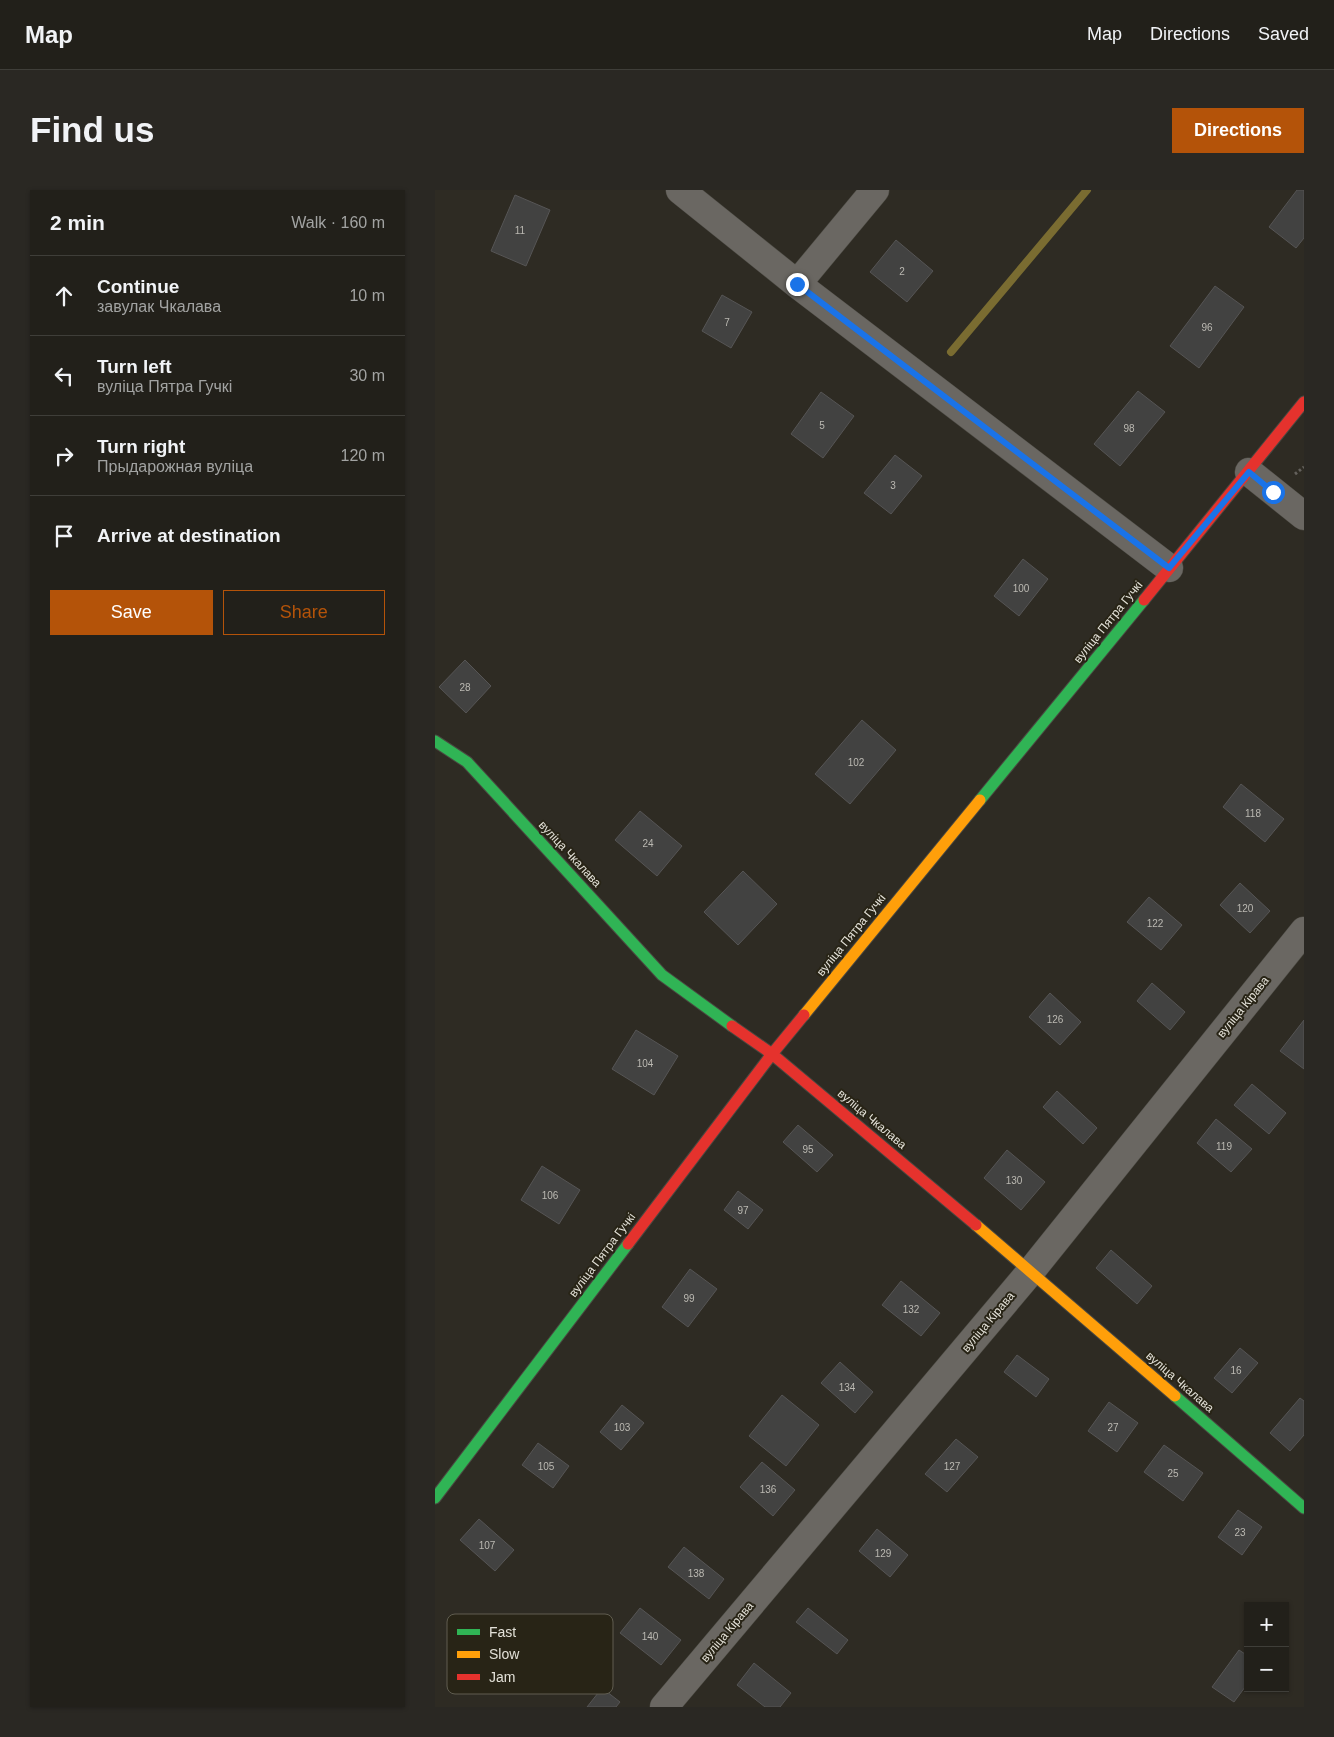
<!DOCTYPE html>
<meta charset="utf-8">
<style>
body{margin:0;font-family:Helvetica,sans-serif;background:#2a2823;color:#f1f3f6}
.controls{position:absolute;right:15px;bottom:15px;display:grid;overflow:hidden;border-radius:0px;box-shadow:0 1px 4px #0004}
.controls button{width:45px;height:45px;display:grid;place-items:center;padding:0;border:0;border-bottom:1px solid #3f3e39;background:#22201a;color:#f1f3f6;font:25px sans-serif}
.stop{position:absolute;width:15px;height:15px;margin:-11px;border:4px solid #1a73e8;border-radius:50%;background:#fff}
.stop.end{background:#1a73e8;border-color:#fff;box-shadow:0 1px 5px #0008}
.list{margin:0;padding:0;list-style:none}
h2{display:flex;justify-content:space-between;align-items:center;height:65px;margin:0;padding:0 20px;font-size:21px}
h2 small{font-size:16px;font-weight:400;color:#a2a3a2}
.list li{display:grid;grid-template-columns:32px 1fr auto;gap:15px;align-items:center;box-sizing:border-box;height:80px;padding:0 20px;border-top:1px solid #3f3e39}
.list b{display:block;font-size:19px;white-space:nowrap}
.list p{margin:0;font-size:16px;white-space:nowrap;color:#a2a3a2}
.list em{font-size:16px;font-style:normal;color:#a2a3a2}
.actions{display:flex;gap:10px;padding:15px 20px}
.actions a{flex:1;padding:11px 0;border:1px solid #b45309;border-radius:0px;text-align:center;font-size:18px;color:#b45309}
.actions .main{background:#b45309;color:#fff}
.icon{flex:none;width:28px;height:28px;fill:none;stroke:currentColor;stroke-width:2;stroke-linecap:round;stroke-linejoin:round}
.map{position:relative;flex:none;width:869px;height:1517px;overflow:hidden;border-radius:0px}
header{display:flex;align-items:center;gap:30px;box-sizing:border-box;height:70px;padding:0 25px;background:#22201a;border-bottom:1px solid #3f3e39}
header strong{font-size:24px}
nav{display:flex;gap:28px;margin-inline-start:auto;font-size:18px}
.intro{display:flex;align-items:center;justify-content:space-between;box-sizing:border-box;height:120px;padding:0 30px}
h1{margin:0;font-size:35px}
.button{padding:12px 22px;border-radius:0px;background:#b45309;color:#fff;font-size:18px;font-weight:700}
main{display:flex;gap:30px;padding:0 30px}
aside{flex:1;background:#22201a;border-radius:0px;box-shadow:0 1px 4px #0004}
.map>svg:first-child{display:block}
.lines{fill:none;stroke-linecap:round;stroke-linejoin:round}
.stream{stroke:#7a6c31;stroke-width:8}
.building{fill:#424241;stroke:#565555}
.street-casing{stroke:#4a4841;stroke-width:29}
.fast-casing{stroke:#4a4841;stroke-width:13}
.slow-casing{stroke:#4a4841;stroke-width:13}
.jam-casing{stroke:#4a4841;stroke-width:13}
.path{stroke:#64615c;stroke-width:3;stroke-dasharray:2.5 2.5;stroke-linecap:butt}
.street{stroke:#6a6762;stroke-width:28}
.fast{stroke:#30b455;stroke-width:11}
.slow{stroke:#ff9f0a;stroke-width:11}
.jam{stroke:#e5322d;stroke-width:11}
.route{stroke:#1a73e8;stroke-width:6}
.labels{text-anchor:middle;stroke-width:4;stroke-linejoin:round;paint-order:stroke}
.number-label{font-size:10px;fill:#bbb9b2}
.street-label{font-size:12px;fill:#e3e1d8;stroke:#282416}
.key{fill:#282416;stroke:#605d50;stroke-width:1}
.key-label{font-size:14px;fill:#e3e1d8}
</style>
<header>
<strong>Map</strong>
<nav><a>Map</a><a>Directions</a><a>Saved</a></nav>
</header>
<div class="intro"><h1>Find us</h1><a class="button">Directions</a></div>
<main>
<aside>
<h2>2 min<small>Walk · 160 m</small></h2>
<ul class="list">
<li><svg class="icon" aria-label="ahead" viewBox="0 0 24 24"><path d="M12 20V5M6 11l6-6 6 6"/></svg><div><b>Continue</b><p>завулак Чкалава</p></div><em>10 m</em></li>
<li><svg class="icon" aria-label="left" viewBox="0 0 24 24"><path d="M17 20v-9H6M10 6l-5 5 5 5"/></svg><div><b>Turn left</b><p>вуліца Пятра Гучкі</p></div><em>30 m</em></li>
<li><svg class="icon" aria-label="right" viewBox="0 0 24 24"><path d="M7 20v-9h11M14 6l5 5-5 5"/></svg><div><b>Turn right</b><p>Прыдарожная вуліца</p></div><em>120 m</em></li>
<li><svg class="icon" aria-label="arrive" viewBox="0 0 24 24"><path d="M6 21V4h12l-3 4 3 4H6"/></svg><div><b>Arrive at destination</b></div></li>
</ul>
<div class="actions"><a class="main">Save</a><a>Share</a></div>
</aside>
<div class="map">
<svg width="869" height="1517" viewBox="0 0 869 1517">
<rect width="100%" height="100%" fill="#2e2b23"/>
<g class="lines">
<path class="stream" d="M516,162L652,0"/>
</g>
<path class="building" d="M862,0H869V48L861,58L834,37Z
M80,5L115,20L91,76L56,61Z
M461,50L498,81L472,112L435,82Z
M780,96L809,117L764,178L735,156Z
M287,105L317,122L296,158L267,141Z
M703,201L730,222L685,276L659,254Z
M386,202L419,226L388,268L356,244Z
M460,265L487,286L456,324L429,303Z
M588,369L613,389L584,426L559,406Z
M30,470L56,496L31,523L4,497Z
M427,530L461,560L415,614L380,584Z
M806,594L849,629L830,652L788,617Z
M205,621L247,656L222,686L180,650Z
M308,681L342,714L303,755L269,722Z
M805,693L835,721L815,743L785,715Z
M714,707L747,735L726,760L692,732Z
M717,793L750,822L735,840L702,811Z
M615,803L646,832L625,855L594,827Z
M869,830V879L845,861Z
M201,840L243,866L219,905L177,879Z
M817,894L851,923L834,944L799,915Z
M622,901L662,938L648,954L608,917Z
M781,929L817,959L796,982L762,953Z
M363,935L398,965L382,982L348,952Z
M572,960L610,992L586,1020L549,988Z
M107,976L145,1000L124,1034L86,1010Z
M303,1001L328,1020L313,1039L289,1020Z
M676,1060L717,1096L702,1114L661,1078Z
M255,1079L282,1099L253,1137L227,1117Z
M466,1091L505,1123L486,1146L447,1115Z
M805,1158L823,1173L797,1203L779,1188Z
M582,1165L614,1189L601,1207L569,1182Z
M405,1172L438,1202L420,1223L386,1193Z
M347,1205L384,1235L351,1276L314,1246Z
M865,1208L869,1211V1245L855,1261L835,1243Z
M674,1212L703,1233L682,1262L653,1241Z
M187,1215L209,1233L186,1260L165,1242Z
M521,1249L543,1267L512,1302L490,1284Z
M103,1253L134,1276L118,1298L87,1275Z
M729,1255L768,1283L748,1311L709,1282Z
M327,1272L360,1300L338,1326L305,1297Z
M803,1320L827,1337L807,1365L783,1347Z
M44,1329L79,1360L60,1381L25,1350Z
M442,1339L473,1365L455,1387L424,1361Z
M249,1357L289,1389L274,1409L233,1377Z
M205,1418L246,1450L226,1475L185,1443Z
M373,1418L413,1450L402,1464L361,1432Z
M804,1460L813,1466V1493L799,1512L777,1497Z
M319,1473L356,1503L345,1517H330L302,1495Z
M167,1498L185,1512L181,1517H152Z"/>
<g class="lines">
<defs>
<path id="street" d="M245,0L362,94L734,378
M362,94L440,0
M814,282L869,326
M229,1517L596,1081L869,741"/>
<path id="fast" d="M0,551L32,572L227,785L297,836
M545,610L709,410
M740,1206L869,1318
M0,1308L193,1054"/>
<path id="slow" d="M369,825L545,610
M541,1035L740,1206"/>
<path id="jam" d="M709,410L869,212
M297,836L337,864L541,1035
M193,1054L337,864L369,825"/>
</defs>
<use href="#street" class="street-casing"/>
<use href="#fast" class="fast-casing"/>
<use href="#slow" class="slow-casing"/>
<use href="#jam" class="jam-casing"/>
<path class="path" d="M860,284L869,277"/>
<use href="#street" class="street"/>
<use href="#fast" class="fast"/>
<use href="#slow" class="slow"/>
<use href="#jam" class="jam"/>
</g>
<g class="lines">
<path class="route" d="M362,94L734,378L814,282L838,302"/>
</g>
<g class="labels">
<g class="number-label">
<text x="85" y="44">11</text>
<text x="467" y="85">2</text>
<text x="292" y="136">7</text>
<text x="772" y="141">96</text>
<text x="387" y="239">5</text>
<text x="694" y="242">98</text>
<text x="458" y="299">3</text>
<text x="586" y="402">100</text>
<text x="30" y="501">28</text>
<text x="421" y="576">102</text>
<text x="818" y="627">118</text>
<text x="213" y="657">24</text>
<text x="810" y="722">120</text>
<text x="720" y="737">122</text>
<text x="620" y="833">126</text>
<text x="210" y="877">104</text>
<text x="789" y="960">119</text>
<text x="373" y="963">95</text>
<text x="579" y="994">130</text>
<text x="115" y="1009">106</text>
<text x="308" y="1024">97</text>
<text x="254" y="1112">99</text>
<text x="476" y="1123">132</text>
<text x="801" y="1184">16</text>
<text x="412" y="1201">134</text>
<text x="187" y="1241">103</text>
<text x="678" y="1241">27</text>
<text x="111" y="1280">105</text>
<text x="517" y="1280">127</text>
<text x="738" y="1287">25</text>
<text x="333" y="1303">136</text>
<text x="805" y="1346">23</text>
<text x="52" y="1359">107</text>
<text x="448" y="1367">129</text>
<text x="261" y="1387">138</text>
<text x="215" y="1450">140</text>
</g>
<g class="street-label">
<text transform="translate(673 432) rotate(-51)" y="4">вуліца Пятра Гучкі</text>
<text transform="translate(135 664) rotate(47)" y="4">вуліца Чкалава</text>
<text transform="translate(416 745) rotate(-51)" y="4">вуліца Пятра Гучкі</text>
<text transform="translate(808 817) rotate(-51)" y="4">вуліца Кірава</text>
<text transform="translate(437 929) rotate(40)" y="4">вуліца Чкалава</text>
<text transform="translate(167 1065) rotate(-53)" y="4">вуліца Пятра Гучкі</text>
<text transform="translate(553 1132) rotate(-50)" y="4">вуліца Кірава</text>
<text transform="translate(745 1192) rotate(41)" y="4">вуліца Чкалава</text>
<text transform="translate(292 1442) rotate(-50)" y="4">вуліца Кірава</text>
</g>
</g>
<rect x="12" y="1424" width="166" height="80" rx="8" class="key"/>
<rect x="22" y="1439" width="23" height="6" fill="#30b455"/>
<rect x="22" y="1461" width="23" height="7" fill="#ff9f0a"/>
<rect x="22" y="1484" width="23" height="6" fill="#e5322d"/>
<g class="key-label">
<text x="54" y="1447">Fast</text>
<text x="54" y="1469">Slow</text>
<text x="54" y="1492">Jam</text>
</g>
</svg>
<div class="controls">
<button>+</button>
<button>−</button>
</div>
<div class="stop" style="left:838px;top:302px"></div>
<div class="stop end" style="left:362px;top:94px"></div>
</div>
</main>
